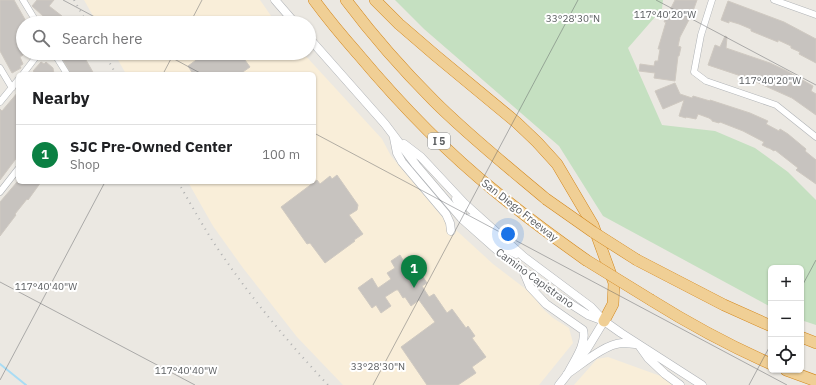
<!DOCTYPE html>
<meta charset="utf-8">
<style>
body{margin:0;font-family:"IBM Plex Sans",sans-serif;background:#f2f2f2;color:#202124}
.controls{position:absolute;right:12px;bottom:12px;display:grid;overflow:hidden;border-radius:6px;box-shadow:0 1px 3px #0004}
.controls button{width:36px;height:36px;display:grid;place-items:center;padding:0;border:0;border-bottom:1px solid #e0e0e0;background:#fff;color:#202124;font:20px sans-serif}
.you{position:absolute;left:508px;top:234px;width:14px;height:14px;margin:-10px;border:3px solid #fff;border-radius:50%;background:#1a73e8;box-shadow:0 0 0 6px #1a73e833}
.badge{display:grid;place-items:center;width:26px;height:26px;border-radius:50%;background:#0b8043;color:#fff;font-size:13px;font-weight:700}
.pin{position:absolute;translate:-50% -33px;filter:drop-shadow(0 1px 2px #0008)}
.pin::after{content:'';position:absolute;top:21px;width:14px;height:12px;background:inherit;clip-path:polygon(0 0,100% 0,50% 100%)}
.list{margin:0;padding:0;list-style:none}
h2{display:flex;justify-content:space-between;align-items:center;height:52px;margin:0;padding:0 16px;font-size:17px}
h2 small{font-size:13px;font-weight:400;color:#757577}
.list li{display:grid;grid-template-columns:26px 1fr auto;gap:12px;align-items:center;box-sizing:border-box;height:60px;padding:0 16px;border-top:1px solid #e0e0e0}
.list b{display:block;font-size:15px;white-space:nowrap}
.list p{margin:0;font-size:13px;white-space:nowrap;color:#757577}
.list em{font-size:13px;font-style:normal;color:#757577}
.icon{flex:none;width:22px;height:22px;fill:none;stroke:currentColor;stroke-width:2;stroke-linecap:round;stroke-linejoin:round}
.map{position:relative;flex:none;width:816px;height:385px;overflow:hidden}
.search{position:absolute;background:#fff;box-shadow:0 1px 3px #0004;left:16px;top:16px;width:300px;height:44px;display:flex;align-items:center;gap:10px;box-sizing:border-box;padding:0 14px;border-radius:22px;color:#757577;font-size:15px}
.panel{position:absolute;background:#fff;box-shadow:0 1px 3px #0004;left:16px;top:72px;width:300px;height:112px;border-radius:6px}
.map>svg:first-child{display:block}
.commercial{fill:#f9eed9}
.green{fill:#c5e0c1}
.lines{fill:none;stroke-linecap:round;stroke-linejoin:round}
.stream{stroke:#a9dcf4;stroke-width:2}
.building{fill:#c7c3bf;stroke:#cfc9c1}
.street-casing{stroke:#b0b3b6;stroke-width:7}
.secondary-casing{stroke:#afb2b6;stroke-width:9}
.highway-casing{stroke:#d3861a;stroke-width:12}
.street{stroke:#fff;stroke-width:6}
.secondary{stroke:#fff;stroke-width:8}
.highway{stroke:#f0cf95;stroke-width:11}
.rail{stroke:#b0b1b1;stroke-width:2;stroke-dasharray:1 5;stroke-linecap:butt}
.highway-bridge-casing{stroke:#d3861a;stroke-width:12;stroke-linecap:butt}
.highway-bridge{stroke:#f0cf95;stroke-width:11}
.ticks{fill:none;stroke:#5b5e61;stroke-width:1;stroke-opacity:0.45}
.labels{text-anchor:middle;stroke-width:4;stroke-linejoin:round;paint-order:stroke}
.shield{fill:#fff;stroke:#8c8e90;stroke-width:1}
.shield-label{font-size:10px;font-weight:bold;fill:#5b5e61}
.street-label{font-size:11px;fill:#5b5e61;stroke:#fff}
.ticks-label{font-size:10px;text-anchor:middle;fill:#5b5e61;stroke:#fff;stroke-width:4;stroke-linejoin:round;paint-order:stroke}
</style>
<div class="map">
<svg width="816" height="385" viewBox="0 0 816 385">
<rect width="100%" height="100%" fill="#ebe8e2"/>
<path class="commercial" d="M84,0H260L276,23H97Z
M114,53H303L382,139L391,156L445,220L493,264L531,293L542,308L553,318L569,328L573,343L539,385H343L297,337L243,268L213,226L188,182H314V74H126Z
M608,357L666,378L676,385H574L597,359Z"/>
<path class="green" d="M395,0H663L662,9L628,48L662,125L715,131L755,148L788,172L816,200V325L801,320V268H771V307L603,216L559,146L424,29Z"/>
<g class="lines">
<path class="stream" d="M0,364L26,385"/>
</g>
<path class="building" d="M0,0H14L27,23H23V55L20,57L23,64L20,66L21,68L12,73L0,51Z
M37,0H54L49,6L62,16L56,23H41L40,19L43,16L32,6Z
M675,0H697L692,14L680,37L678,46L681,47L679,56H678L675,81L654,78L655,73L639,71L640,64L654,66L655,61H658L660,49H658L666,22H664Z
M728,1L784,22L816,39V63L799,54L800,52L791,48V46L778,40V42L751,31V29L739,24L729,21V23L721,20Z
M725,36L727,37L726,48L770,63L787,71L813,86L811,91L816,94V115L792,98L754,81L755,78L745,75L744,77L708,65L715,45L720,47Z
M59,53H82L94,74H71Z
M196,53H229L232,57L238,53H240L250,67L240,74H193L188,66L199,58Z
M41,62L44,64L46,62L53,68L54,74H36L33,71Z
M675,83L680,94L692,98L693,96L710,101V100L750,113L768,121L766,124L779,131L780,129L788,134L806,149L805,151L816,160V184L796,170L798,168L775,150L774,151L769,148H768L762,145L764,142L743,131L720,122L719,123L712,121V120L709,118L698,114L696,119L686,117V118L679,116L684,100L663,109L655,91Z
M18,92V156L0,180V109L2,111Z
M337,175L358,205L357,210L349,215L363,234L354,240L355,241L325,263L310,243L307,244L281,207L317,180L320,184L330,176L332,179Z
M17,182H41L28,200L27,199L15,214L16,215L0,236V202Z
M400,255L403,260L409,256L427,283L422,286L429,297L434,294L447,313L452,309L466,328L468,326L475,336L472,338L486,357L472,367L476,373L458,385H427L401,347L435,322L419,300L411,306L405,297L403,298L398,290H396L385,297L391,306L381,313L376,305L372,308L358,288L372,278L378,288L391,279L387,273L395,268L391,261Z"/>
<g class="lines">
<defs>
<path id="street" d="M23,0L37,23
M712,0L701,35L694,72L706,81L776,105L816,137
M774,0L816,15
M54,53L67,74
M0,68L12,88
M23,74L39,53
M0,102L18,80
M0,192L18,169"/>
<path id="secondary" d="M275,0L295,23
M309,38L385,124L416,165L462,219L506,258L552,292L588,315L604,321
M394,138L397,153L402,162L446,214L450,223L451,231
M404,144L421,157L464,203L524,257L591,307L604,321L621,333L702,385
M456,199C460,206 463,211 462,219L471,218C487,229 498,245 516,254
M523,270L530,287L546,304L583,330C587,344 574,361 568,373
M579,358L587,349L604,321
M567,374C582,364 605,344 622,343C627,343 633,344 638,344L648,358L665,374L680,385
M559,385L570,371"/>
<path id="highway" d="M314,0C328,19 343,37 358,54C400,104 445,151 496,192C525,216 555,238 586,260
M346,0C373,36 402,69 434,101C469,136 508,167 546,199
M375,0L399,24L435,55L516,122L537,142L557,164L593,225L614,283L613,304L604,321
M637,260L724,305L771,326
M651,300C691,325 728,345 771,364
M801,337L816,343
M786,370L816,381"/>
</defs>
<use href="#street" class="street-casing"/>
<use href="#secondary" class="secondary-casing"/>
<use href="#highway" class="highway-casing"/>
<use href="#street" class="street"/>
<use href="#secondary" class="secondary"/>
<use href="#highway" class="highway"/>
<path class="rail" d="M74,0L87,23
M104,53L116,74
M178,182C189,201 200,221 212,240C247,293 285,339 328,385"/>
<defs>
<path id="highway-bridge" d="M546,199L593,232L637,260
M586,260L651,300"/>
</defs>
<use href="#highway-bridge" class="highway-bridge-casing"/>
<use href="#highway-bridge" class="highway-bridge"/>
</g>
<path class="ticks" d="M63,0L106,23M656,0L816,85M190,23L202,0M163,53L202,74M163,74L174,53M314,133L787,385M0,282L195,385M801,288L816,260M0,380L105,182M373,385L578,0M749,385L771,344"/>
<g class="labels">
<rect class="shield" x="428" y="133" width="22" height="16" rx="3"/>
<g class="shield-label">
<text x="439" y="145">I 5</text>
</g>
<g class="street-label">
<text transform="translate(520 210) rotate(38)" y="4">San Diego Freeway</text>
<text transform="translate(535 278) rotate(36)" y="4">Camino Capistrano</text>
</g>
</g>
<g class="ticks-label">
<text x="665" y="18">117°40'20"W</text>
<text x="573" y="22">33°28'30"N</text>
<text x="770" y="84">117°40'20"W</text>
<text x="46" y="290">117°40'40"W</text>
<text x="378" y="370">33°28'30"N</text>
<text x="186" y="374">117°40'40"W</text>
</g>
</svg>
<div class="controls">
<button>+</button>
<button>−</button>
<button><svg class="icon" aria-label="locate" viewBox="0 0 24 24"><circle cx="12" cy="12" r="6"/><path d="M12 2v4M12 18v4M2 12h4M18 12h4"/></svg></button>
</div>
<div class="you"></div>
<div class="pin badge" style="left:414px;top:288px">1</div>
<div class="search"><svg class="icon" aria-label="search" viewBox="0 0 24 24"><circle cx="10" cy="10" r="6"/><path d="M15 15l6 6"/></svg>Search here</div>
<section class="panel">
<h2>Nearby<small></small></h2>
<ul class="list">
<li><span class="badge">1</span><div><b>SJC Pre-Owned Center</b><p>Shop</p></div><em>100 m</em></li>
</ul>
</section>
</div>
